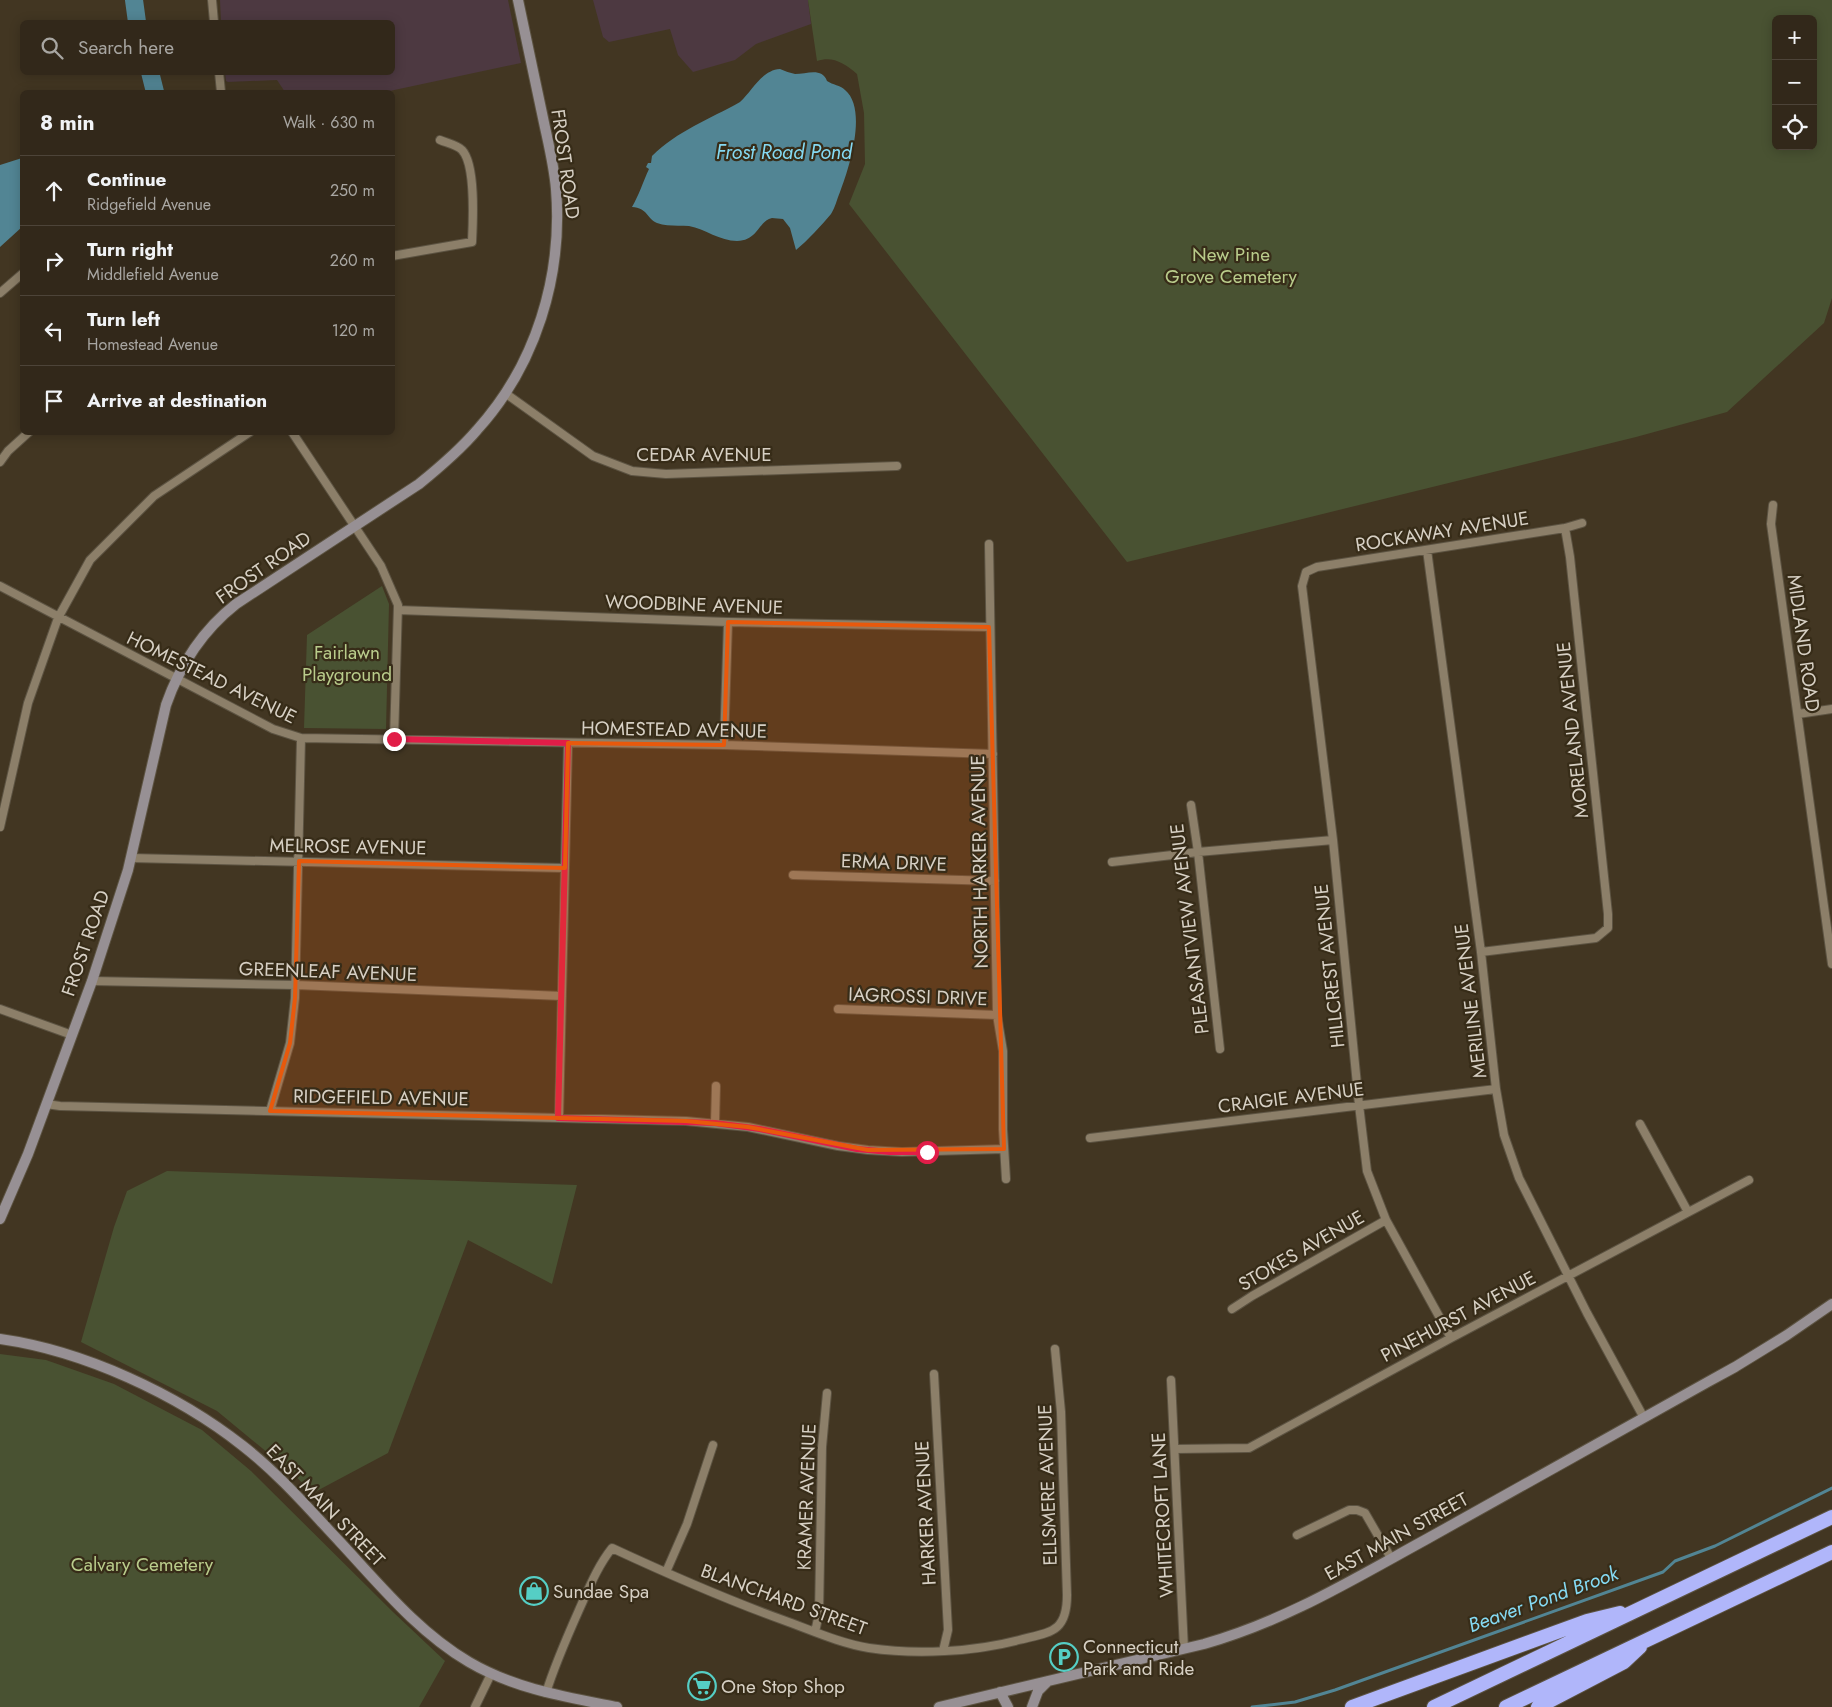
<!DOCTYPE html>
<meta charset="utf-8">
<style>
body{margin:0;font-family:Jost,sans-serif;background:#3d3427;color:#f1f3f6}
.controls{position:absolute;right:15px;top:15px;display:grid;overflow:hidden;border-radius:8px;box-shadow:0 2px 12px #0003}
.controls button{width:45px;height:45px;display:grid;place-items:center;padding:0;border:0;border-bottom:1px solid #4d4439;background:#32281a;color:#f1f3f6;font:25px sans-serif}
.stop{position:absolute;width:15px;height:15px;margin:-11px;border:4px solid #e11d48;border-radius:50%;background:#fff}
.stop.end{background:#e11d48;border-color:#fff;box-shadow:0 1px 5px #0008}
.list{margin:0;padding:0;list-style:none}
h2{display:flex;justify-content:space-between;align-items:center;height:65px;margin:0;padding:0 20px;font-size:21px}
h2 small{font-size:16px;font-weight:400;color:#a8a6a2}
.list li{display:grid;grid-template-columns:32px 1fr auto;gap:15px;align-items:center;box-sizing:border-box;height:70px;padding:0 20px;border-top:1px solid #4d4439}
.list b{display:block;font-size:19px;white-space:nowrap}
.list p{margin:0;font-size:16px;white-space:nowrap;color:#a8a6a2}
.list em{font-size:16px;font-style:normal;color:#a8a6a2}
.icon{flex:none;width:28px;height:28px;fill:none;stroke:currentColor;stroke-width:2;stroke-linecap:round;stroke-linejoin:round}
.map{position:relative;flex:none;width:1832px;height:1707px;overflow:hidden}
.search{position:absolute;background:#32281a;box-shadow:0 2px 12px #0003;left:20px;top:20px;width:375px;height:55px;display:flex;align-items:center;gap:12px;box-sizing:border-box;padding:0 18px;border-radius:8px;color:#a8a6a2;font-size:19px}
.panel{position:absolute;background:#32281a;box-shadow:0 2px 12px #0003;left:20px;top:90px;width:375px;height:345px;border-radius:8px}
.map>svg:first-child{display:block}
.commercial{fill:#4d3941}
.green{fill:#495232;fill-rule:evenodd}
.water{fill:#528594}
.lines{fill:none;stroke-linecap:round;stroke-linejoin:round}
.stream{stroke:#528594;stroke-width:3}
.river{stroke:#528594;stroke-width:18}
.street-casing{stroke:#5c5342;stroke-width:10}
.secondary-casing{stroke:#5c5342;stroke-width:12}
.highway-casing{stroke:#5c5342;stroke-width:16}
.street{stroke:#8c7f69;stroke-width:8}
.secondary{stroke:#979094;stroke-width:10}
.highway{stroke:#b0b6fa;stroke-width:14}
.route{stroke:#e11d48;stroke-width:6}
.marked{fill:#e8590c;fill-opacity:0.2;stroke:#e8590c;stroke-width:4;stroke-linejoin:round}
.labels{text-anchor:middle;stroke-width:4.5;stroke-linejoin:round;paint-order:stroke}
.street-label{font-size:19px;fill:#d7d0c4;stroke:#372c18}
.park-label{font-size:19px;fill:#b9cc8b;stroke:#372c18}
.poi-label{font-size:19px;fill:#d7d0c4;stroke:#372c18;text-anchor:start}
.water-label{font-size:20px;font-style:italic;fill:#85daf3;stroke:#372c18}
</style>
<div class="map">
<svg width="1832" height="1707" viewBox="0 0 1832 1707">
<rect width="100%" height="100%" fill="#423622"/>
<path class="commercial" d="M220,0H508L521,63L385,92H285L277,80L228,82L226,81L225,73L392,72V22H221Z
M593,0H808L811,24L756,44L735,60L693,72L678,55L670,29L609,42L603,37Z"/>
<path class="green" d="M808,0H1832V298L1824,323L1727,412L1636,437L1127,562L849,204L865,164L864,113L857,74C844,63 833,56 817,61ZM1776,19H1813V146H1776Z
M382,586L389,604L386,729L304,728L307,635Z
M167,1171L577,1185L552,1284L468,1240L388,1453L313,1493L291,1472L217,1411L81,1342L114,1227L127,1191Z
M0,1354L46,1360L114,1384L202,1430L251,1471L393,1612L445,1661L419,1707H0Z"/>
<path class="water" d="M780,69C785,71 790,73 795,74C807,74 822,67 827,81C833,85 840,85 845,90C868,109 849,169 840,192C837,199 835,208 831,214C822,225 807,241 796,250L790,228L783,219C780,219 775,218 772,218C758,221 759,240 737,241C720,241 705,229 689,226C678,225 667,227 657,223C646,218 648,208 632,207C639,195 643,182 649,169L646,167L648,163H651L652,156C677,131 710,119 740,102C753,90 762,70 780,69Z
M22,158V227L0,247V165Z"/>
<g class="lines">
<path class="stream" d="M1252,1707L1295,1702L1335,1690L1663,1572L1675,1561L1715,1546L1832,1488"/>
<path class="river" d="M134,0L137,22
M150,72L155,92"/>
<defs>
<path id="street" d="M212,0L214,22
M219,72L221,92
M392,256L472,242C473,221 476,165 462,150C457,145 447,143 440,140
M0,293L22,274
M505,393L593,456L632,471L666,474L897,466
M292,432L381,566L398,605L394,739
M0,462L8,451L29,432
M1773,505L1771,524L1832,964
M989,544L997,1015L1003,1051V1129L1006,1179
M1427,550L1481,952L1496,1089L1504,1135L1519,1178L1587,1313L1644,1418
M0,586L273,729L301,738L724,745L993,754
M398,610L728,622L989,627
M1798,714L1832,709
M724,745L728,622
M1191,805L1198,852L1220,1049
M0,827L28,703L58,618L90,560L154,496L250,432
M131,858L565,868
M1112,862L1198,852L1333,840
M793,875L995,881
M1481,952L1596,938L1608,928V914L1570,557L1565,528
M92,981L296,985L562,996
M0,1009L72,1035
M838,1009L997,1015
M46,1104L60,1106L686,1121L748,1127L838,1146L868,1150L902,1152L1004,1149
M270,1111L290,1043L295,998L301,738
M559,1118L568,743
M715,1123L716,1086
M1640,1124L1688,1212
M1090,1138L1496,1089
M1232,1309L1252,1296L1386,1220
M1451,1338L1386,1220L1367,1171L1359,1105L1333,840L1302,586L1306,572L1317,567L1565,528L1582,523
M934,1374L948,1630L943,1651
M1171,1380L1184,1649
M1175,1449L1249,1448L1451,1338L1749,1180
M1297,1535L1349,1510H1357L1365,1513L1391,1558
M666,1572L687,1524L713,1445
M815,1632L819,1614L822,1447L827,1393
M546,1693C555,1664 567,1637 579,1610C589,1588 597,1567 612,1548C668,1574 725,1599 783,1620C811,1630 839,1643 869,1648C916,1655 973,1652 1019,1640C1050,1632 1067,1633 1067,1595L1061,1412L1055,1349
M475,1707L491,1674"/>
<path id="secondary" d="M0,1219L28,1154L92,981L128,870L166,705C180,665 203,630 236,604L419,484C440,467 460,450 477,430C536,365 563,276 556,189C554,165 548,142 543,118C535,79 526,39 518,0
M0,1339C84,1351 177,1394 243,1446C279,1474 309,1509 340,1542C380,1585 418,1632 469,1662C515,1689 566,1697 617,1707
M1000,1692L1008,1707
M939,1707L1204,1644C1285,1621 1352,1580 1425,1540C1528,1483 1631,1424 1735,1367L1787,1335L1832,1304
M1032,1707L1038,1691L1048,1681"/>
<path id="highway" d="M1352,1707L1587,1621L1620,1613
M1434,1707L1832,1517
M1506,1707L1832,1552
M1538,1707L1624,1662L1640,1647"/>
</defs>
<use href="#street" class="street-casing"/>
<use href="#secondary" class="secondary-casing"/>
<use href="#highway" class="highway-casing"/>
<use href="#street" class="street"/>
<use href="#secondary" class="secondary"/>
<use href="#highway" class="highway"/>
</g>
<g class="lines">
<path class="route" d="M394,739L568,743L558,1118L715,1123L760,1129L857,1149L890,1152H927"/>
</g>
<path class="marked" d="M728,622L989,627L1004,1149L868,1150L748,1127L686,1121L270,1111L290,1043L295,998L299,861L565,868L568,743L724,745Z"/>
<defs>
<symbol id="shop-ring" viewBox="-11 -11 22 22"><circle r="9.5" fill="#372c18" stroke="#55cec5" stroke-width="1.5"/><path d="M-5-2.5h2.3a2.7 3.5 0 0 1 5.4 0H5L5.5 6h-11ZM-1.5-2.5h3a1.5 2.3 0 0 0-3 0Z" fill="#55cec5"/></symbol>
<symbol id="parking-ring" viewBox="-11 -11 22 22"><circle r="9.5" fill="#372c18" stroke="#55cec5" stroke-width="1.5"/><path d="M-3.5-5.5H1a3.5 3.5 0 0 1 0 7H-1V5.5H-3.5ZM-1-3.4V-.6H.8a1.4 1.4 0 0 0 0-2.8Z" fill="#55cec5"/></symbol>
<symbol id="supermarket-ring" viewBox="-11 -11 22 22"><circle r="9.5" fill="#372c18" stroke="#55cec5" stroke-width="1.5"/><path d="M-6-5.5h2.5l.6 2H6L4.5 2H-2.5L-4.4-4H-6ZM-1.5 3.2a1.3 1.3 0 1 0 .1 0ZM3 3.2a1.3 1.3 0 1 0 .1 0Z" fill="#55cec5"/></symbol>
</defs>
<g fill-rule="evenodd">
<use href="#shop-ring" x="518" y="1575" width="32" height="32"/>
<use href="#parking-ring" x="1048" y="1641" width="32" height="32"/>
<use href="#supermarket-ring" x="686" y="1670" width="32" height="32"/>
</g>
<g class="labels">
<g class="street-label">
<text transform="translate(566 164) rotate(82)" y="7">FROST ROAD</text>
<text x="704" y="461">CEDAR AVENUE</text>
<text transform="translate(1442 531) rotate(-9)" y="7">ROCKAWAY AVENUE</text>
<text transform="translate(263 567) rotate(-35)" y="7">FROST ROAD</text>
<text transform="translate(694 604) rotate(2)" y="7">WOODBINE AVENUE</text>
<text transform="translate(1804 643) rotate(82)" y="7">MIDLAND ROAD</text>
<text transform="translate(212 677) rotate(26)" y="7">HOMESTEAD AVENUE</text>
<text transform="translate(674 729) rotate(1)" y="7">HOMESTEAD AVENUE</text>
<text transform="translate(1572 730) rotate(-96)" y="7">MORELAND AVENUE</text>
<text transform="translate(348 846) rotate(1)" y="7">MELROSE AVENUE</text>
<text transform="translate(894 862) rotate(2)" y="7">ERMA DRIVE</text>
<text transform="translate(979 862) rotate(-91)" y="7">NORTH HARKER AVENUE</text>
<text transform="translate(1189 929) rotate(-97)" y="7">PLEASANTVIEW AVENUE</text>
<text transform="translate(85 943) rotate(-71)" y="7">FROST ROAD</text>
<text transform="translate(1329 966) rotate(-96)" y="7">HILLCREST AVENUE</text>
<text transform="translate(328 971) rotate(2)" y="7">GREENLEAF AVENUE</text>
<text transform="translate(918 996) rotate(2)" y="7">IAGROSSI DRIVE</text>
<text transform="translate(1470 1001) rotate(-97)" y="7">MERILINE AVENUE</text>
<text transform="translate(381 1097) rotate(1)" y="7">RIDGEFIELD AVENUE</text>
<text transform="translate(1291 1097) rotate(-7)" y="7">CRAIGIE AVENUE</text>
<text transform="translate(1301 1250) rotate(-30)" y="7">STOKES AVENUE</text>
<text transform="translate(1458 1316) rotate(-28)" y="7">PINEHURST AVENUE</text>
<text transform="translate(1047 1485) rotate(-92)" y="7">ELLSMERE AVENUE</text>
<text transform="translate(806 1497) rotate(-88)" y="7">KRAMER AVENUE</text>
<text transform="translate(326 1505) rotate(46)" y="7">EAST MAIN STREET</text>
<text transform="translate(925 1513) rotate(-93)" y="7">HARKER AVENUE</text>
<text transform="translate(1162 1515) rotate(-93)" y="7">WHITECROFT LANE</text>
<text transform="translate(1396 1536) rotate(-29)" y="7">EAST MAIN STREET</text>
<text transform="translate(784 1599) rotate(20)" y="7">BLANCHARD STREET</text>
</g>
<g class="park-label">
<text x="1231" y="261">New Pine<tspan x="1231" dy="22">Grove Cemetery</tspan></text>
<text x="347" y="659">Fairlawn<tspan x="347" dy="22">Playground</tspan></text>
<text x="142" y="1571">Calvary Cemetery</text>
</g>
<g class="poi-label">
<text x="553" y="1598">Sundae Spa</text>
<text x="1083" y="1653">Connecticut<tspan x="1083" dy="22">Park and Ride</tspan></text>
<text x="721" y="1693">One Stop Shop</text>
</g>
<g class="water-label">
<text x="784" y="159">Frost Road Pond</text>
<text transform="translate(1543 1599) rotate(-20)" y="7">Beaver Pond Brook</text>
</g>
</g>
</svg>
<div class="controls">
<button>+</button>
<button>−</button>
<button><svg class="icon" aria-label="locate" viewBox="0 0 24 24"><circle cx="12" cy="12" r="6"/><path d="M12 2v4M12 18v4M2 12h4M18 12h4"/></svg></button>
</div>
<div class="stop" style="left:927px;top:1152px"></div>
<div class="stop end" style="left:394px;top:739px"></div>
<div class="search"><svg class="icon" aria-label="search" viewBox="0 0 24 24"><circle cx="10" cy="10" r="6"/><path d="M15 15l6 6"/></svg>Search here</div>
<section class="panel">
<h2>8 min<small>Walk · 630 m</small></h2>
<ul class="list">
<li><svg class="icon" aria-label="ahead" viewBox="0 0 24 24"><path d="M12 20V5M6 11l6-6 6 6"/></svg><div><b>Continue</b><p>Ridgefield Avenue</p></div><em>250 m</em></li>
<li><svg class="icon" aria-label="right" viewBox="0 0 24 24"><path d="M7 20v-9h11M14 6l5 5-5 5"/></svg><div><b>Turn right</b><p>Middlefield Avenue</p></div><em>260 m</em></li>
<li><svg class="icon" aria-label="left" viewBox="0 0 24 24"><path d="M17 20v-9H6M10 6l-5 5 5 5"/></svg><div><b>Turn left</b><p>Homestead Avenue</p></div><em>120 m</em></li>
<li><svg class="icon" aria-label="arrive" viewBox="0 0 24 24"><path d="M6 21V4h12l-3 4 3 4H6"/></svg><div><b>Arrive at destination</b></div></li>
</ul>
</section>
</div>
